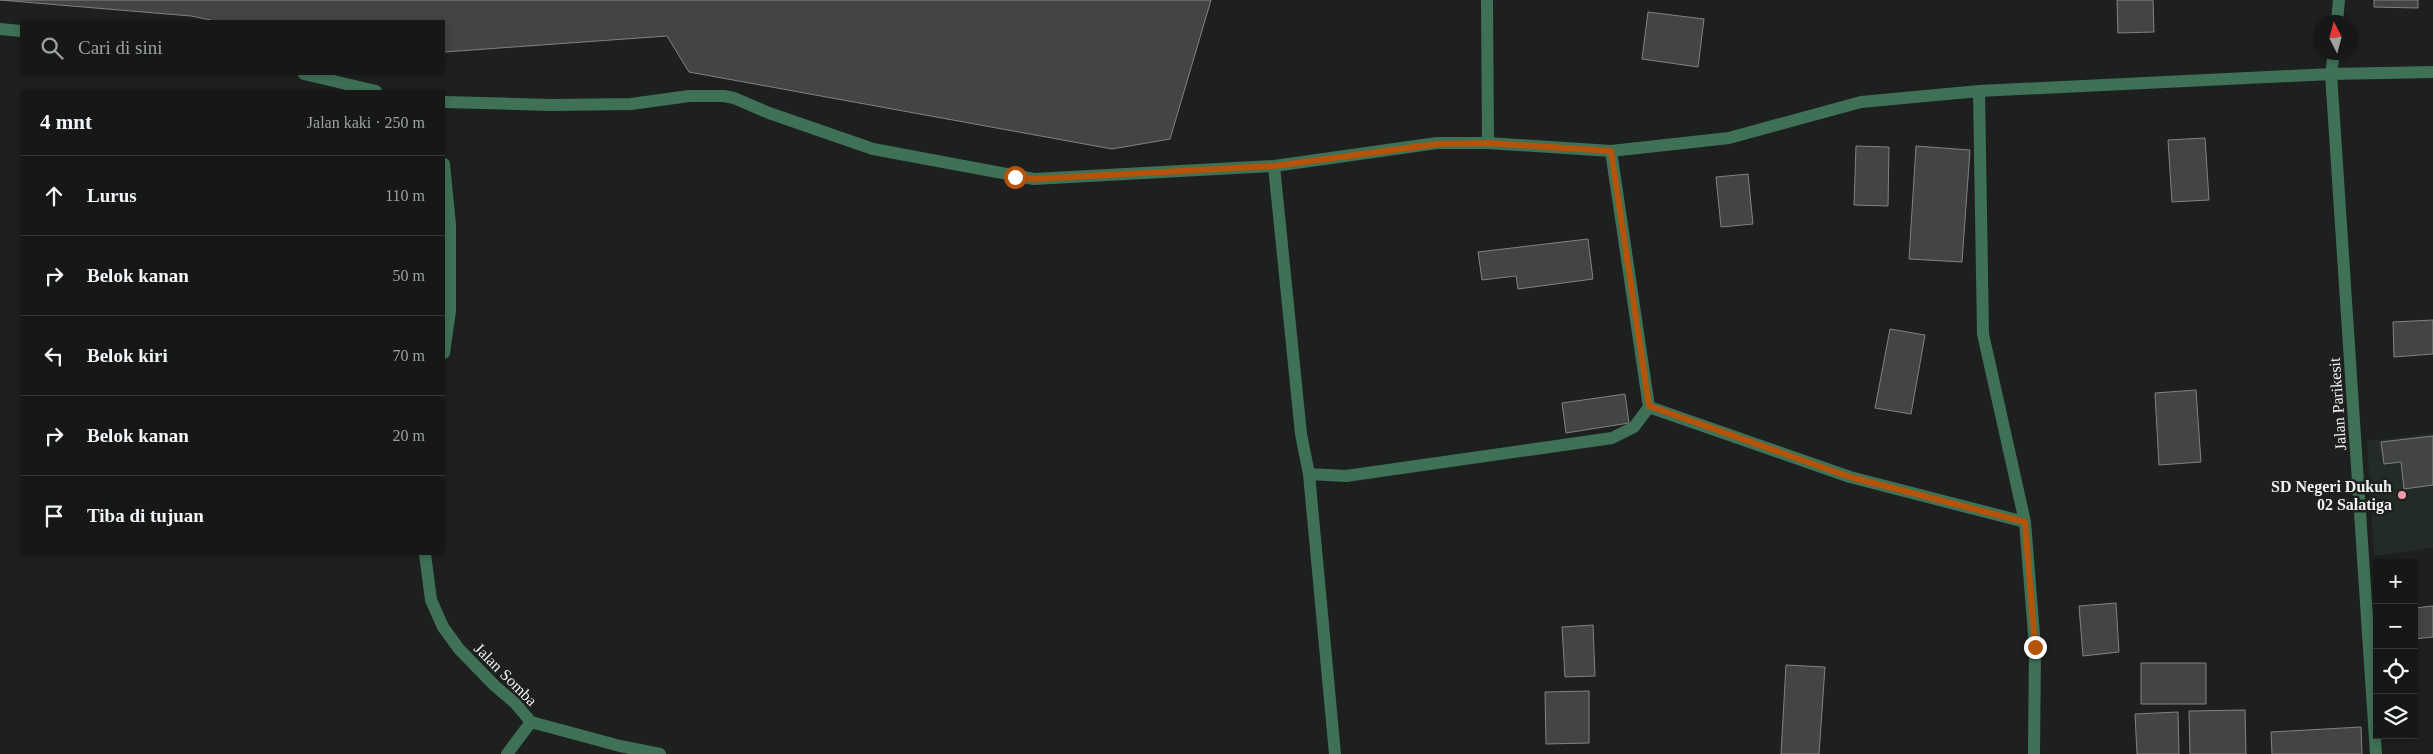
<!DOCTYPE html>
<html lang="id">
<meta charset="utf-8">
<style>
body{margin:0;font-family:"Times New Roman",serif;background:#232524;color:#f1f3f6}
.controls{position:absolute;right:15px;bottom:15px;display:grid;overflow:hidden;border-radius:0px;box-shadow:0 2px 8px #0003}
.controls button{width:45px;height:45px;display:grid;place-items:center;padding:0;border:0;border-bottom:1px solid #353736;background:#161817;color:#f1f3f6;font:25px sans-serif}
.compass{position:absolute;left:2313px;top:15px;width:45px;height:45px;border-radius:50%;background:#161817;box-shadow:0 2px 8px #0003;rotate:354deg}
.stop{position:absolute;width:15px;height:15px;margin:-11px;border:4px solid #b45309;border-radius:50%;background:#fff}
.stop.end{background:#b45309;border-color:#fff;box-shadow:0 1px 5px #0008}
.list{margin:0;padding:0;list-style:none}
h2{display:flex;justify-content:space-between;align-items:center;height:65px;margin:0;padding:0 20px;font-size:21px}
h2 small{font-size:16px;font-weight:400;color:#9ea0a1}
.list li{display:grid;grid-template-columns:32px 1fr auto;gap:15px;align-items:center;box-sizing:border-box;height:80px;padding:0 20px;border-top:1px solid #353736}
.list b{display:block;font-size:19px;white-space:nowrap}
.list em{font-size:16px;font-style:normal;color:#9ea0a1}
.icon{flex:none;width:28px;height:28px;fill:none;stroke:currentColor;stroke-width:2;stroke-linecap:round;stroke-linejoin:round}
.map{position:relative;flex:none;width:2433px;height:754px;overflow:hidden}
.search{position:absolute;background:#161817;box-shadow:0 2px 8px #0003;left:20px;top:20px;width:425px;height:55px;display:flex;align-items:center;gap:12px;box-sizing:border-box;padding:0 18px;border-radius:0px;color:#9ea0a1;font-size:19px}
.panel{position:absolute;background:#161817;box-shadow:0 2px 8px #0003;left:20px;top:90px;width:425px;height:465px;border-radius:0px}
.map>svg:first-child{display:block}
.built{fill:#232b26}
.building{fill:#424543;stroke:#818382}
.lines{fill:none;stroke-linecap:round;stroke-linejoin:round}
.street{stroke:#3f7156;stroke-width:12}
.route{stroke:#b45309;stroke-width:6}
.poi-dot{fill:#f39aa9;stroke:#1e201f;stroke-width:2}
.labels{text-anchor:middle;stroke-width:5;stroke-linejoin:round;paint-order:stroke}
.street-label{font-size:16px;fill:#f0f2f1;stroke:#1e201f}
.poi-label{font-size:16px;font-weight:bold;fill:#f0f2f1;stroke:#1e201f;text-anchor:end}
</style>
<div class="map">
<svg width="2433" height="754" viewBox="0 0 2433 754">
<rect width="100%" height="100%" fill="#1e201f"/>
<path class="built" d="M2433,433V548L2374,556L2367,441Z"/>
<path class="building" d="M0,0H1211L1170,139L1112,149L689,72L667,36L444,52V21H215L191,16Z
M2117,0H2153L2154,32L2118,33Z
M2374,0H2418V8L2374,7Z
M1648,12L1704,19L1698,67L1642,59Z
M2205,138L2209,200L2172,202L2168,140Z
M1856,146L1889,147L1888,206L1854,205Z
M1916,146L1970,150L1962,262L1909,259Z
M1748,174L1753,224L1721,227L1716,177Z
M1588,239L1593,279L1518,289L1516,276L1482,280L1478,252Z
M2433,320V354L2394,357L2393,322Z
M1890,329L1925,335L1911,414L1875,408Z
M2196,390L2201,462L2159,465L2155,393Z
M1625,394L1629,423L1566,433L1562,403Z
M2433,436V485L2404,489L2401,462L2384,464L2381,442Z
M2116,603L2119,652L2083,656L2079,606Z
M2433,606V637L2414,639V608Z
M1593,625L1595,676L1565,677L1562,627Z
M2141,663H2206V704H2141Z
M1786,665L1825,667L1819,754H1781Z
M1589,691V743L1546,744L1545,692Z
M2245,710L2246,754H2190L2189,711Z
M2178,712L2179,754H2137L2135,714Z
M2361,727L2362,754H2272L2271,732Z"/>
<g class="lines">
<path class="street" d="M1487,0L1488,143
M2337,22L2339,0
M0,29L21,31
M2334,52L2331,74L2376,754
M304,74L376,91
M444,102L551,105L631,104L689,96H724L734,98L769,113L873,149L1034,179L1274,166L1437,143H1488L1611,151L1729,138L1861,102L1979,91L2331,74L2433,72
M444,164L450,225V311L444,353
M1274,166L1301,434L1309,474L1346,476L1612,438L1634,427L1649,407L1611,151
M1649,407L1850,477L2025,522L1983,334L1979,91
M1309,474L1335,754
M2025,522L2035,647L2034,754
M425,554L431,600L443,627L459,649L495,686L515,703L531,722L620,746L660,754
M507,754L531,722"/>
</g>
<g class="lines">
<path class="route" d="M1015,177L1034,179L1274,166L1437,144L1488,143L1611,151L1649,406L1850,477L2025,522L2035,647"/>
</g>
<circle class="poi-dot" cx="2402" cy="495" r="5"/>
<g class="labels">
<g class="street-label">
<text transform="translate(2337 404) rotate(-94)" y="6">Jalan Parikesit</text>
<text transform="translate(506 674) rotate(45)" y="6">Jalan Somba</text>
</g>
<g class="poi-label">
<text x="2392" y="492">SD Negeri Dukuh<tspan x="2392" dy="18">02 Salatiga</tspan></text>
</g>
</g>
</svg>
<div class="controls">
<button>+</button>
<button>−</button>
<button><svg class="icon" aria-label="locate" viewBox="0 0 24 24"><circle cx="12" cy="12" r="6"/><path d="M12 2v4M12 18v4M2 12h4M18 12h4"/></svg></button>
<button><svg class="icon" aria-label="layers" viewBox="0 0 24 24"><path d="M12 4l9 5-9 5-9-5zM3 14l9 5 9-5"/></svg></button>
</div>
<svg class="compass" viewBox="-18 -18 36 36"><path d="M0-13l5 13h-10z" fill="#e53935"/><path d="M0 13l5-13h-10z" fill="#9ea0a1"/></svg>
<div class="stop" style="left:1015px;top:177px"></div>
<div class="stop end" style="left:2035px;top:647px"></div>
<div class="search"><svg class="icon" aria-label="search" viewBox="0 0 24 24"><circle cx="10" cy="10" r="6"/><path d="M15 15l6 6"/></svg>Cari di sini</div>
<section class="panel">
<h2>4 mnt<small>Jalan kaki · 250 m</small></h2>
<ul class="list">
<li><svg class="icon" aria-label="ahead" viewBox="0 0 24 24"><path d="M12 20V5M6 11l6-6 6 6"/></svg><div><b>Lurus</b></div><em>110 m</em></li>
<li><svg class="icon" aria-label="right" viewBox="0 0 24 24"><path d="M7 20v-9h11M14 6l5 5-5 5"/></svg><div><b>Belok kanan</b></div><em>50 m</em></li>
<li><svg class="icon" aria-label="left" viewBox="0 0 24 24"><path d="M17 20v-9H6M10 6l-5 5 5 5"/></svg><div><b>Belok kiri</b></div><em>70 m</em></li>
<li><svg class="icon" aria-label="right" viewBox="0 0 24 24"><path d="M7 20v-9h11M14 6l5 5-5 5"/></svg><div><b>Belok kanan</b></div><em>20 m</em></li>
<li><svg class="icon" aria-label="arrive" viewBox="0 0 24 24"><path d="M6 21V4h12l-3 4 3 4H6"/></svg><div><b>Tiba di tujuan</b></div></li>
</ul>
</section>
</div>
